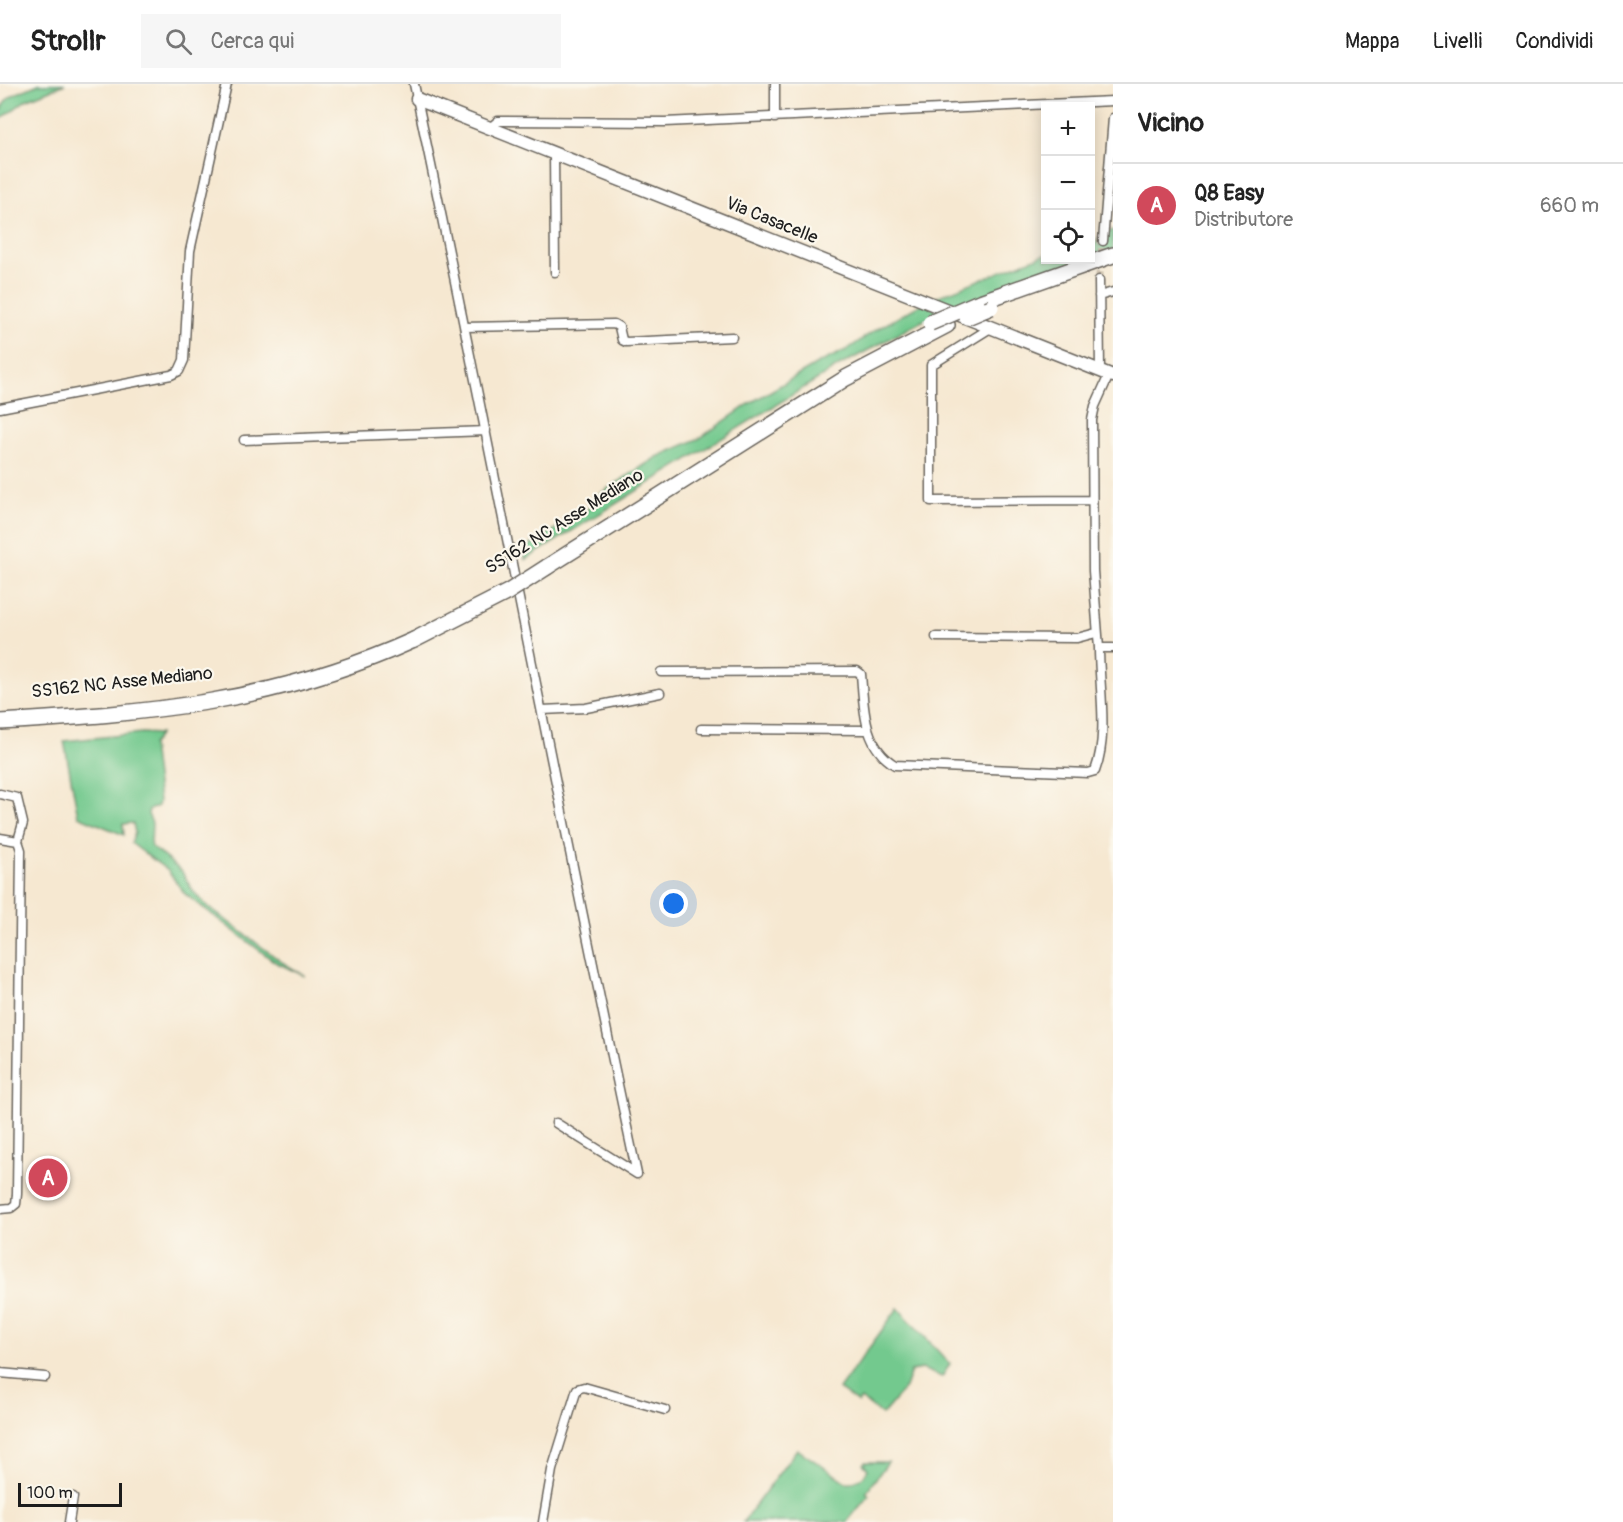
<!DOCTYPE html>
<html lang="it">
<meta charset="utf-8">
<style>
body{margin:0;font-family:Pangolin,sans-serif;background:#f6f6f6;color:#222}
.controls{position:absolute;right:18px;top:18px;display:grid;overflow:hidden;border-radius:0px;box-shadow:0 3px 15px #0003}
.controls button{width:54px;height:54px;display:grid;place-items:center;padding:0;border:0;border-bottom:2px solid #e0e0e0;background:#fff;color:#222;font:30px sans-serif}
.scale{position:absolute;left:18px;bottom:15px;width:104px;box-sizing:border-box;padding-left:6px;border:3px solid #1c1c1c;border-top:0;font-size:16px;line-height:21px;white-space:nowrap;color:#1c1c1c;-webkit-text-stroke:4px #fbf7ec;paint-order:stroke}
.you{position:absolute;left:674px;top:820px;width:21px;height:21px;margin:-15px;border:4px solid #fff;border-radius:50%;background:#1a73e8;box-shadow:0 0 0 9px #1a73e833}
.badge{display:grid;place-items:center;width:39px;height:39px;border-radius:50%;background:#d1495b;color:#fff;font-size:20px;font-weight:700}
.pin{position:absolute;translate:-50% -50%;border:3px solid #fff;box-shadow:0 2px 6px #0006}
.list{margin:0;padding:0;list-style:none}
h2{display:flex;justify-content:space-between;align-items:center;height:78px;margin:0;padding:0 24px;font-size:26px}
h2 small{font-size:20px;font-weight:400;color:#767676}
.list li{display:grid;grid-template-columns:39px 1fr auto;gap:18px;align-items:center;box-sizing:border-box;height:84px;padding:0 24px;border-top:2px solid #e0e0e0}
.list b{display:block;font-size:22px;white-space:nowrap}
.list p{margin:0;font-size:20px;white-space:nowrap;color:#767676}
.list em{font-size:20px;font-style:normal;color:#767676}
.icon{flex:none;width:33px;height:33px;fill:none;stroke:currentColor;stroke-width:2;stroke-linecap:round;stroke-linejoin:round}
.map{position:relative;flex:none;width:1113px;height:1438px;overflow:hidden}
header{display:flex;align-items:center;gap:36px;box-sizing:border-box;height:84px;padding:0 30px;background:#fff;border-bottom:2px solid #e0e0e0}
header strong{font-size:28px}
nav{display:flex;gap:33px;margin-inline-start:auto;font-size:21px}
.search{width:420px;height:54px;background:#f6f6f6;display:flex;align-items:center;gap:15px;box-sizing:border-box;padding:0 21px;border-radius:0px;color:#767676;font-size:22px}
main{display:flex}
aside{flex:1;background:#fff}
.map>svg:first-child{display:block}
.green{fill:#73c98e;stroke:#487255;stroke-width:1.5}
.lines{fill:none;stroke-linecap:round;stroke-linejoin:round}
.street-tunnel{stroke:#d5c9b6;stroke-width:8;stroke-dasharray:8 4;stroke-linecap:butt}
.street-casing{stroke:#68635b;stroke-width:11}
.secondary-casing{stroke:#68635b;stroke-width:15}
.highway-casing{stroke:#68635b;stroke-width:18}
.street{stroke:#fff;stroke-width:8}
.secondary{stroke:#fff;stroke-width:12}
.highway{stroke:#fff;stroke-width:15}
.highway-bridge-casing{stroke:#68635b;stroke-width:18;stroke-linecap:butt}
.highway-bridge{stroke:#fff;stroke-width:15}
.labels{text-anchor:middle;stroke-width:4.5;stroke-linejoin:round;paint-order:stroke}
.street-label{font-size:18px;fill:#1c1c1c;stroke:#fbf7ec}
</style>
<header>
<strong>Strollr</strong>
<div class="search"><svg class="icon" aria-label="search" viewBox="0 0 24 24"><circle cx="10" cy="10" r="6"/><path d="M15 15l6 6"/></svg>Cerca qui</div>
<nav><a>Mappa</a><a>Livelli</a><a>Condividi</a></nav>
</header>
<main>
<div class="map">
<svg width="1113" height="1438" viewBox="0 0 1113 1438">
<rect width="100%" height="100%" fill="#fbf7ec"/>
<filter id="ink" filterUnits="userSpaceOnUse"><feTurbulence type="fractalNoise" baseFrequency=".0167" numOctaves="2"/><feDisplacementMap in="SourceGraphic" scale="12" xChannelSelector="R" yChannelSelector="G"/><feConvolveMatrix kernelMatrix="1 2 1 2 8 2 1 2 1" color-interpolation-filters="sRGB"/></filter>
<filter id="wash" filterUnits="userSpaceOnUse"><feTurbulence type="fractalNoise" baseFrequency=".008" numOctaves="4" result="noise"/><feDisplacementMap in="SourceGraphic" scale="24" xChannelSelector="R" yChannelSelector="G"/><feGaussianBlur stdDeviation="1.35" result="paint"/><feColorMatrix in="noise" values="0 0 0 0 0 0 0 0 0 0 0 0 0 0 0 0 0 1.4 0 .05"/><feComposite in="paint" operator="in"/></filter>
<g filter="url(#wash)">
<rect width="100%" height="100%" fill="#f6e8d1"/>
<path class="green" d="M39,0H65L26,16L0,36C0,10 20,9 39,0Z
M1113,146V166L1091,173L1090,156L1095,154L1098,161L1106,159L1107,148Z
M1045,170L1046,176H1084L953,223L939,218L936,213Z
M923,219L939,228L839,282L525,476L524,467L530,461L594,421L598,411L657,373L700,354L752,318L817,280L848,265L874,247Z
M142,649L160,650L152,661L159,717L158,722L149,726L148,730L152,739L151,762L182,788L193,807L207,822L282,878L305,892L275,878L185,810L168,787L131,759L135,749L133,739L123,740L124,751L78,732L64,657Z
M898,1224L950,1280L942,1293L922,1285L911,1287L905,1304L882,1331L861,1315L858,1319L839,1305Z
M797,1365L846,1398C856,1399 864,1394 868,1385L863,1380L865,1378H888L866,1408L869,1411L847,1438H743Z"/>
</g>
<g filter="url(#ink)">
<g class="lines">
<path class="street-tunnel" d="M1099,196L1103,157"/>
<defs>
<path id="street" d="M414,0C491,363 559,728 637,1090L556,1039
M775,0V34
M491,43L498,37H504L665,38L1113,17
M554,68L555,188
M1103,157L1113,34
M1099,196L1100,287
M1099,212L1113,208
M465,243L614,240L619,243L622,256L626,258L732,253
M992,243L931,281V417L1091,416
M0,324L171,291L179,287L184,276L190,167L227,0
M244,356L486,347
M936,553L1077,554L1096,549
M1099,564L1093,487L1092,336L1095,322L1109,291
M661,588L857,587L861,590C864,624 863,662 895,681L1088,689L1095,687C1109,650 1099,603 1099,564H1113
M542,626L586,624L660,609
M701,645L867,646
M0,710L17,714L23,739L18,757
M0,754L18,757L21,766L17,1110L16,1120L11,1124L0,1125
M0,1289L45,1293
M69,1438L73,1413
M543,1438L552,1386L577,1305L584,1303L665,1326"/>
<path id="secondary" d="M417,15L1113,292"/>
<path id="highway" d="M977,219L1113,171
M547,483L846,294L947,241
M0,638C150,629 275,619 414,556"/>
</defs>
<use href="#street" class="street-casing"/>
<use href="#secondary" class="secondary-casing"/>
<use href="#highway" class="highway-casing"/>
<use href="#street" class="street"/>
<use href="#secondary" class="secondary"/>
<use href="#highway" class="highway"/>
<defs>
<path id="highway-bridge" d="M967,233L991,223
M930,239L977,219
M414,556L508,508L547,483"/>
</defs>
<use href="#highway-bridge" class="highway-bridge-casing"/>
<use href="#highway-bridge" class="highway-bridge"/>
</g>
</g>
<g class="labels">
<g class="street-label">
<text transform="translate(772 136) rotate(22)" y="6">Via Casacelle</text>
<text transform="translate(564 437) rotate(-32)" y="6">SS162 NC Asse Mediano</text>
<text transform="translate(122 598) rotate(-6)" y="6">SS162 NC Asse Mediano</text>
</g>
</g>
</svg>
<div class="controls">
<button>+</button>
<button>−</button>
<button><svg class="icon" aria-label="locate" viewBox="0 0 24 24"><circle cx="12" cy="12" r="6"/><path d="M12 2v4M12 18v4M2 12h4M18 12h4"/></svg></button>
</div>
<div class="scale">100 m</div>
<div class="you"></div>
<div class="pin badge" style="left:48px;top:1094px">A</div>
</div>
<aside>
<h2>Vicino<small></small></h2>
<ul class="list">
<li><span class="badge">A</span><div><b>Q8 Easy</b><p>Distributore</p></div><em>660 m</em></li>
</ul>
</aside>
</main>
